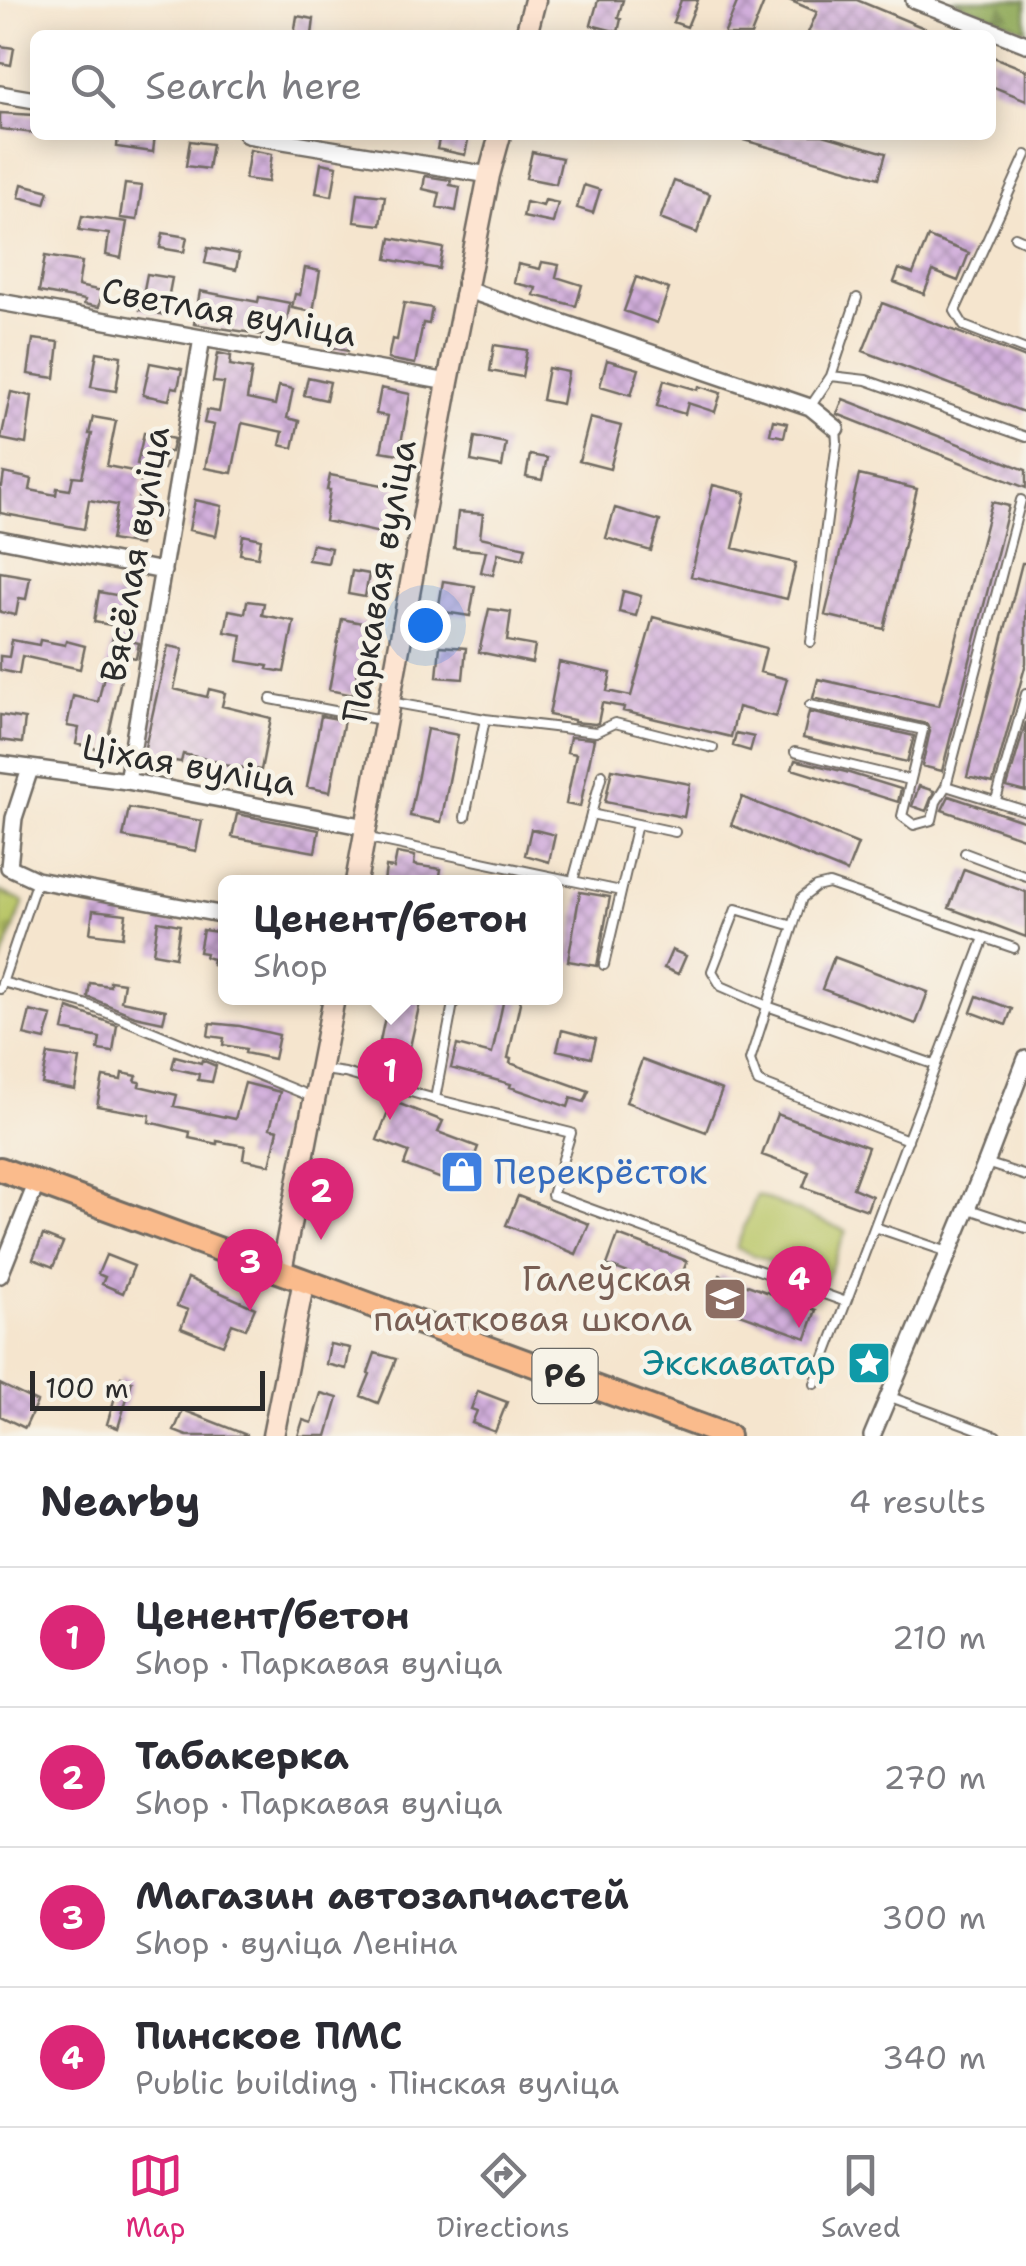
<!DOCTYPE html>
<meta charset="utf-8">
<style>
body{margin:0;font-family:"Shantell Sans",sans-serif;background:#f2f2f3;color:#2b2b33}
.scale{position:absolute;left:30px;bottom:25px;width:235px;box-sizing:border-box;padding-left:10px;border:5px solid #2b2b2b;border-top:0;font-size:28px;line-height:35px;white-space:nowrap;color:#2b2b2b;-webkit-text-stroke:8px #f7f3e8;paint-order:stroke}
.you{position:absolute;left:425px;top:625px;width:35px;height:35px;margin:-25px;border:8px solid #fff;border-radius:50%;background:#1a73e8;box-shadow:0 0 0 15px #1a73e833}
.badge{display:grid;place-items:center;width:65px;height:65px;border-radius:50%;background:#db2777;color:#fff;font-size:32px;font-weight:700}
.pin{position:absolute;translate:-50% -82px;filter:drop-shadow(0 2px 5px #0008)}
.pin::after{content:'';position:absolute;top:52px;width:35px;height:30px;background:inherit;clip-path:polygon(0 0,100% 0,50% 100%)}
.popup{position:absolute;left:218px;top:875px;width:345px;height:130px;box-sizing:border-box;display:grid;place-content:center;border-radius:15px;background:#fff;filter:drop-shadow(0 2px 8px #0005);font-size:32px;white-space:nowrap;color:#7c7c81}
.popup b{font-size:38px;color:#2b2b33}
.popup::after{content:'';position:absolute;left:50%;top:100%;margin-left:-20px;border:20px solid transparent;border-top-color:#fff}
.list{margin:0;padding:0;list-style:none}
h2{display:flex;justify-content:space-between;align-items:center;height:130px;margin:0;padding:0 40px;font-size:42px}
h2 small{font-size:32px;font-weight:400;color:#7c7c81}
.list li{display:grid;grid-template-columns:65px 1fr auto;gap:30px;align-items:center;box-sizing:border-box;height:140px;padding:0 40px;border-top:2px solid #e1e1e2}
.list b{display:block;font-size:38px;white-space:nowrap}
.list p{margin:0;font-size:32px;white-space:nowrap;color:#7c7c81}
.list em{font-size:32px;font-style:normal;color:#7c7c81}
.icon{flex:none;width:55px;height:55px;fill:none;stroke:currentColor;stroke-width:2;stroke-linecap:round;stroke-linejoin:round}
.map{position:relative;flex:none;width:1026px;height:1436px;overflow:hidden}
.search{position:absolute;background:#fff;box-shadow:0 5px 25px #0003;left:30px;right:30px;top:30px;height:110px;display:flex;align-items:center;gap:25px;box-sizing:border-box;padding:0 35px;border-radius:15px;color:#7c7c81;font-size:38px}
.sheet{height:690px;background:#fff}
nav{display:flex;justify-content:space-around;align-items:center;box-sizing:border-box;height:140px;border-top:2px solid #e1e1e2;background:#fff;font-size:28px;color:#7c7c81}
nav a{display:grid;justify-items:center;gap:5px}
nav .on{color:#db2777}
.map>svg:first-child{display:block}
.green{fill:#b9c668;stroke:#72784a;stroke-width:2.5}
.forest{fill:url(#forest-firs);stroke:#5e6b44;stroke-width:2.5}
.cemetery{fill:url(#cemetery-stones);stroke:#72784a;stroke-width:2.5}
.building{fill:url(#building-cross-hatch)}
.lines{fill:none;stroke-linecap:round;stroke-linejoin:round}
.lane-casing{stroke:#726c64;stroke-width:12}
.street-casing{stroke:#726c64;stroke-width:20}
.secondary-casing{stroke:#726c64;stroke-width:25}
.primary-casing{stroke:#726c64;stroke-width:28}
.lane{stroke:#fff;stroke-width:8}
.street{stroke:#fff;stroke-width:15}
.secondary{stroke:#fde4d1;stroke-width:20}
.primary{stroke:#fabb8c;stroke-width:22}
.labels{text-anchor:middle;stroke-width:9;stroke-linejoin:round;paint-order:stroke}
.shield{fill:#f7f3e8;stroke:#686764;stroke-width:2.5}
.shield-label{font-size:32px;font-weight:bold;fill:#2b2b2b}
.street-label{font-size:35px;fill:#2b2b2b;stroke:#f7f3e8}
.shop-label{font-size:35px;fill:#366cbe;stroke:#f7f3e8;text-anchor:start}
.education-label{font-size:35px;fill:#785e54;stroke:#f7f3e8;text-anchor:end}
.culture-label{font-size:35px;fill:#0d838f;stroke:#f7f3e8;text-anchor:end}
</style>
<div class="map">
<svg width="1026" height="1436" viewBox="0 0 1026 1436">
<defs>
<pattern id="forest-firs" width="22" height="20" patternUnits="userSpaceOnUse" patternTransform="scale(2.5)"><rect width="22" height="20" fill="#92ab5c"/><path d="M5 1l3.5 6h-7zM16 11l3.5 6h-7z" fill="#778b4c"/></pattern>
<pattern id="cemetery-stones" width="16" height="16" patternUnits="userSpaceOnUse" patternTransform="scale(2.5)"><rect width="16" height="16" fill="#b9c668"/><path d="M2 7V4a2 2 0 0 1 4 0v3zM10 15v-3a2 2 0 0 1 4 0v3z" fill="#9faa5a"/></pattern>
<pattern id="building-cross-hatch" width="8" height="8" patternUnits="userSpaceOnUse" patternTransform="scale(2.5)"><rect width="8" height="8" fill="#d2afdc"/><path d="M0 0l8 8M0 8l8-8" fill="none" stroke="#ab8fb3"/></pattern>
</defs>
<rect width="100%" height="100%" fill="#f7f3e8"/>
<filter id="ink" filterUnits="userSpaceOnUse"><feTurbulence type="fractalNoise" baseFrequency=".01" numOctaves="2"/><feDisplacementMap in="SourceGraphic" scale="20" xChannelSelector="R" yChannelSelector="G"/><feConvolveMatrix kernelMatrix="1 2 1 2 8 2 1 2 1" color-interpolation-filters="sRGB"/></filter>
<filter id="wash" filterUnits="userSpaceOnUse"><feTurbulence type="fractalNoise" baseFrequency=".0048" numOctaves="4" result="noise"/><feDisplacementMap in="SourceGraphic" scale="40" xChannelSelector="R" yChannelSelector="G"/><feGaussianBlur stdDeviation="2.25" result="paint"/><feColorMatrix in="noise" values="0 0 0 0 0 0 0 0 0 0 0 0 0 0 0 0 0 1.4 0 .05"/><feComposite in="paint" operator="in"/></filter>
<g filter="url(#wash)">
<rect width="100%" height="100%" fill="#f5e5ce"/>
<path class="green" d="M757,1195L846,1231L825,1283L736,1248Z"/>
<path class="forest" d="M951,0H1026V30Z"/>
<path class="cemetery" d="M0,891L24,902L0,965Z"/>
<g id="blocks">
<path class="building" d="M598,0H623L618,18L621,19L618,32L591,25Z
M681,0H698L687,27L673,22Z
M738,0H765L751,35H724Z
M789,0H857L941,35H807L817,12Z
M297,16L314,19L312,35H294Z
M0,46L14,48L11,65L0,63Z
M991,56L1026,70V100L991,86Z
M0,113L35,115V133L0,129Z
M118,135H155L153,152L117,147Z
M440,135H469L465,155L437,149Z
M740,135H823L886,153L879,178L740,139Z
M190,141L212,144L208,169L186,166Z
M250,150L272,154L268,182L245,179Z
M532,152L562,158L556,184L526,178Z
M321,163L337,166L332,196L316,193Z
M425,176L451,180L450,185L460,187L456,211L437,207L440,193L423,189Z
M674,181L710,194L697,233L660,219Z
M22,184L49,191L45,204L19,197Z
M125,184L142,186L137,220L120,218Z
M584,185L600,190L593,213L577,208Z
M358,193L385,196L381,225L354,222Z
M545,200L558,203L553,223L523,217L526,202L543,206Z
M82,216L127,222L121,258L106,255L109,234L79,230Z
M163,233L187,237L184,252L160,248Z
M928,237L969,253L958,281L933,271L924,294L894,282L899,269L913,274Z
M391,238L443,248L439,269L387,259Z
M208,248L239,254L236,270L205,263Z
M45,256L82,262L78,286L102,291L99,307L84,304L85,300L39,292Z
M542,262L559,265L556,277L582,285L576,306L534,295L536,288L514,283L518,264L540,269Z
M305,268L320,271L313,312L292,308L295,294L300,295Z
M147,274L172,278L165,315L140,310Z
M636,277L669,289L657,323L624,311Z
M200,291L258,302L259,297L290,303L284,338L194,324Z
M404,303L432,308L429,324L423,323L415,364L388,359L392,339L397,340Z
M882,303L1026,358V413L863,351Z
M332,329L351,333L348,351L329,347Z
M33,339L59,342L55,378L28,374Z
M494,345L527,350L522,377L490,371Z
M97,352L121,356L116,391L91,387Z
M218,353L231,356L230,365L252,369L247,399L275,405L279,386L293,389L287,418L299,421L293,448L280,445L283,432L242,423L232,473L205,468L214,425L204,423L207,410L219,412L224,383L213,382Z
M607,360L639,369L631,395L600,386Z
M150,363L182,369L178,388L172,387L169,400L143,395Z
M548,368L568,372L562,404L542,400Z
M308,377L330,382L326,400L304,395Z
M664,380L698,390L699,386L721,393L715,412L688,403L685,414L657,406Z
M381,388L410,394L399,454L381,451L388,416L376,414Z
M11,392L32,396L26,444L1,439Z
M843,399L1026,470V488L837,414Z
M93,417L116,421L107,466L143,473L135,514L145,516L140,545L111,540L117,505L89,500L84,529L0,513V485L2,486L4,473L32,479L30,490L56,495L57,488L70,490L73,476L82,477L92,434H89Z
M590,418L621,426L610,469L579,461Z
M773,420L787,423L784,437L770,434Z
M144,433L174,439L171,452H168L164,469L137,464Z
M475,437L506,443L502,467L471,461Z
M530,455L547,458L542,480L526,477Z
M330,475L398,488L389,535L325,521L330,490H327Z
M859,475L917,489L884,629L825,615Z
M713,485L746,493L733,548L796,563L787,599L691,576Z
M195,500L222,506L216,536L189,530Z
M992,502L1009,506L942,771L922,766L930,731L927,724L813,698L818,679L939,706Z
M615,508L660,521L651,551L606,538Z
M458,512L483,514L480,537L526,547L523,559L498,553L493,575L481,572L486,551L454,548Z
M243,535L261,539L258,557L240,554Z
M312,544L331,548L328,563L308,560Z
M1022,563H1026V663L993,783L967,777Z
M352,571L369,574L365,597L348,594Z
M0,572L30,577L26,599L19,598L16,615L0,612Z
M443,581L475,586L470,616L438,611Z
M623,591L641,596L636,616L619,612Z
M99,592L127,597L122,627L94,622Z
M247,601L264,603L262,615L294,621L284,672L267,669L268,666L238,661L242,635L225,632L229,610L245,613Z
M489,609L511,612L507,641L535,646L532,663L479,652Z
M653,617L766,648L760,672L787,679L776,717L738,707L731,737L623,711L624,707L602,703L598,723L595,724L574,722V720L549,715L559,662L611,673L607,691L631,696Z
M342,619L367,624L353,695L329,690Z
M113,637L139,643L136,658L126,656L105,751L76,744L79,728L67,726L73,696L98,702Z
M12,640L39,645L40,640L65,645L66,641L85,646L80,669L22,656L19,674L0,670V656L9,657Z
M168,646L183,649L174,689L207,697L209,689L225,693L222,706L271,718L261,770L215,764V761L183,754L181,762L143,756Z
M440,646L466,648L463,679L437,677Z
M809,712L914,736L907,762L803,738Z
M0,715L25,719L22,743L0,740Z
M321,716L344,720L330,792L307,787Z
M1026,722V792L1007,787Z
M427,729L458,735L441,822L410,816Z
M736,733L754,737L750,751L733,746Z
M570,737L594,739L580,807L566,804L576,754L567,752Z
M795,760L846,772L901,789L898,802L792,769Z
M612,769L690,784L684,817L605,802Z
M919,786L934,791L926,811L912,806Z
M949,796L1026,822V839L942,810Z
M742,797L858,844L847,872L731,825Z
M129,808L202,821L196,851L123,837Z
M237,814L319,830L315,852L232,837Z
M531,829L555,835L549,862L525,855Z
M397,853L415,856L414,865L441,869L439,882H384L386,867L394,868Z
M964,869L1026,892V937L949,908Z
M580,892L610,897L597,966L568,961Z
M93,910L126,914L123,937L90,933Z
M158,921L180,925L175,957L153,953Z
M203,930L217,932L218,930H225V967L212,964L213,959L205,957L206,953L199,952Z
M672,950L686,956L678,974L664,968Z
M834,957L928,992L916,1024L822,989Z
M110,981L124,983L121,1001L166,1010L163,1022L135,1016L88,997L90,983L110,986Z
M977,996L1012,1009L1006,1025L971,1012Z
M389,998H421L410,1047L380,1041Z
M504,998H521L508,1058L511,1059L510,1063L589,1091L584,1102L571,1098L568,1107L510,1087L511,1084L451,1068L457,1045L492,1054Z
M68,1008L117,1025L113,1052L98,1050L100,1038L63,1030Z
M30,1011L52,1016L45,1040L24,1035Z
M210,1023L240,1026L279,1035L274,1059L245,1053L246,1049L223,1045L224,1038L208,1036Z
M562,1030L596,1039L591,1058L557,1050Z
M48,1054L80,1059L75,1090L42,1084Z
M175,1056L201,1063L202,1060L216,1066L212,1082L198,1080L199,1074L172,1068Z
M642,1060L722,1090L706,1132L626,1102Z
M122,1073L137,1076L135,1081L140,1082L139,1086L177,1095L174,1106L235,1119L245,1083L280,1092L270,1128L278,1130L270,1165L243,1159L245,1146L217,1141V1144L189,1138L190,1132L149,1122L150,1115L97,1106L103,1077L121,1080Z
M392,1101L443,1121L438,1132L478,1147L463,1187L404,1165L409,1152L377,1140Z
M777,1114L868,1147L853,1188L872,1196L867,1210L803,1187L809,1172L762,1155Z
M518,1196L589,1224L576,1254L506,1225Z
M43,1235L63,1243L53,1267L33,1259Z
M618,1235L687,1261L676,1291L607,1265Z
M106,1255L134,1266L123,1293L102,1284L105,1277L98,1274Z
M720,1275L816,1310L806,1338L710,1303Z
M188,1278L255,1308L246,1329L232,1324L223,1345L181,1328L188,1310L177,1306Z
M330,1344L350,1348L346,1369L326,1364Z
M375,1353L396,1359L378,1403L361,1396L370,1374L368,1373Z
M121,1377L132,1381L118,1428L107,1424Z
M0,1384L37,1402L25,1428L0,1416Z
M478,1391L507,1402L495,1432L472,1423L477,1411L471,1409Z
M321,1393L338,1398L327,1436H298L303,1420L312,1423Z
M183,1410L247,1435V1436H187L174,1431Z"/>
</g>
</g>
<g filter="url(#ink)">
<use href="#blocks" fill-opacity="0" stroke="#726c64" stroke-width="2.5"/>
<g class="lines">
<defs>
<path id="lane" d="M1026,155L955,311L964,326L1026,350
M1015,237L1026,242
M831,376L866,380L1026,437
M810,407L831,376L857,298
M1021,500L946,786L1026,811
M811,642L837,442L836,428
M271,699L382,720
M390,702L485,719L596,732L615,723L713,748
M810,705L923,730L902,816L914,825L932,820L936,802L946,786
M795,752L910,780
M996,800L1026,694
M591,814L675,832
M465,817L485,719
M364,837L573,881L602,774
M965,853L1026,876
M573,881L621,891
M793,926L736,909L712,971L721,986L767,1006L936,1065
M604,965L637,824
M2,982L88,1005L312,1097
M0,989L37,880
M324,1070L345,1073L435,1099L571,1133L552,1195L846,1302
M435,1099L454,998
M908,1140L758,1082L750,1060L802,898L816,887L829,884L1014,948
M986,1163L1026,1176
M966,1208L1026,1228
M875,1227L948,1252
M815,1384L984,938
M888,1396L996,1436"/>
<path id="street" d="M914,0L1026,44
M0,94L35,100
M247,135L489,175
M467,290L810,407L836,428
M0,302L448,382
M0,539L163,571
M0,764L127,781L366,827
M30,769L14,818L9,867L37,880L225,915
M127,781L202,338
M0,1275L37,1182
M872,1436L986,1163L1026,1059"/>
<path id="secondary" d="M526,35L535,0
M356,882L448,382L489,175L500,135
M281,1271L334,998
M273,1436L304,1280"/>
<path id="primary" d="M0,1169L728,1436"/>
</defs>
<use href="#lane" class="lane-casing"/>
<use href="#street" class="street-casing"/>
<use href="#secondary" class="secondary-casing"/>
<use href="#primary" class="primary-casing"/>
<use href="#lane" class="lane"/>
<use href="#street" class="street"/>
<use href="#secondary" class="secondary"/>
<use href="#primary" class="primary"/>
</g>
</g>
<defs>
<symbol id="shop-square" viewBox="-11 -11 22 22"><rect x="-9" y="-9" width="18" height="18" rx="4" fill="#3f7fe0" stroke="#f7f3e8"/><path d="M-5-2.5h2.3a2.7 3.5 0 0 1 5.4 0H5L5.5 6h-11ZM-1.5-2.5h3a1.5 2.3 0 0 0-3 0Z" fill="#fff"/></symbol>
<symbol id="school-square" viewBox="-11 -11 22 22"><rect x="-9" y="-9" width="18" height="18" rx="4" fill="#8d6e63" stroke="#f7f3e8"/><path d="M0-5L7-2L0 1L-7-2ZM-4 1L0 2.5L4 1V4Q0 6-4 4Z" fill="#fff"/></symbol>
<symbol id="sight-square" viewBox="-11 -11 22 22"><rect x="-9" y="-9" width="18" height="18" rx="4" fill="#0f9aa8" stroke="#f7f3e8"/><path d="M0-6L1.8-2.2L6-1.7L2.9 1.2L3.7 5.4L0 3.3L-3.7 5.4L-2.9 1.2L-6-1.7L-1.8-2.2Z" fill="#fff"/></symbol>
</defs>
<g fill-rule="evenodd">
<use href="#shop-square" x="437" y="1147" width="50" height="50"/>
<use href="#school-square" x="700" y="1274" width="50" height="50"/>
<use href="#sight-square" x="844" y="1338" width="50" height="50"/>
</g>
<g class="labels">
<rect class="shield" x="532.5" y="1349" width="65" height="54" rx="8"/>
<g class="shield-label">
<text x="565" y="1387">Р6</text>
</g>
<g class="street-label">
<text transform="translate(229 312) rotate(10)" y="12">Светлая вуліца</text>
<text transform="translate(135 554) rotate(-80)" y="12">Вясёлая вуліца</text>
<text transform="translate(379 581) rotate(-80)" y="12">Паркавая вуліца</text>
<text transform="translate(189 765) rotate(10)" y="12">Ціхая вуліца</text>
</g>
<g class="shop-label">
<text x="494" y="1184">Перекрёсток</text>
</g>
<g class="education-label">
<text x="692" y="1291">Галеўская<tspan x="692" dy="40">пачатковая школа</tspan></text>
</g>
<g class="culture-label">
<text x="836" y="1375">Экскаватар</text>
</g>
</g>
</svg>
<div class="scale">100 m</div>
<div class="you"></div>
<div class="pin badge" style="left:390px;top:1120px">1</div>
<div class="popup"><b>Ценент/бетон</b>Shop</div>
<div class="pin badge" style="left:321px;top:1240px">2</div>
<div class="pin badge" style="left:250px;top:1311px">3</div>
<div class="pin badge" style="left:799px;top:1328px">4</div>
<div class="search"><svg class="icon" aria-label="search" viewBox="0 0 24 24"><circle cx="10" cy="10" r="6"/><path d="M15 15l6 6"/></svg>Search here</div>
</div>
<section class="sheet">
<h2>Nearby<small>4 results</small></h2>
<ul class="list">
<li><span class="badge">1</span><div><b>Ценент/бетон</b><p>Shop · Паркавая вуліца</p></div><em>210 m</em></li>
<li><span class="badge">2</span><div><b>Табакерка</b><p>Shop · Паркавая вуліца</p></div><em>270 m</em></li>
<li><span class="badge">3</span><div><b>Магазин автозапчастей</b><p>Shop · вуліца Леніна</p></div><em>300 m</em></li>
<li><span class="badge">4</span><div><b>Пинское ПМС</b><p>Public building · Пінская вуліца</p></div><em>340 m</em></li>
</ul>
</section>
<nav>
<a class="on"><svg class="icon" aria-label="map" viewBox="0 0 24 24"><path d="M3 6l6-2 6 2 6-2v14l-6 2-6-2-6 2zM9 4v14M15 6v14"/></svg>Map</a>
<a><svg class="icon" aria-label="directions" viewBox="0 0 24 24"><path d="M12 3l9 9-9 9-9-9zM9 14v-3h6M13 9l2 2-2 2"/></svg>Directions</a>
<a><svg class="icon" aria-label="saved" viewBox="0 0 24 24"><path d="M7 4h10v16l-5-4-5 4z"/></svg>Saved</a>
</nav>
